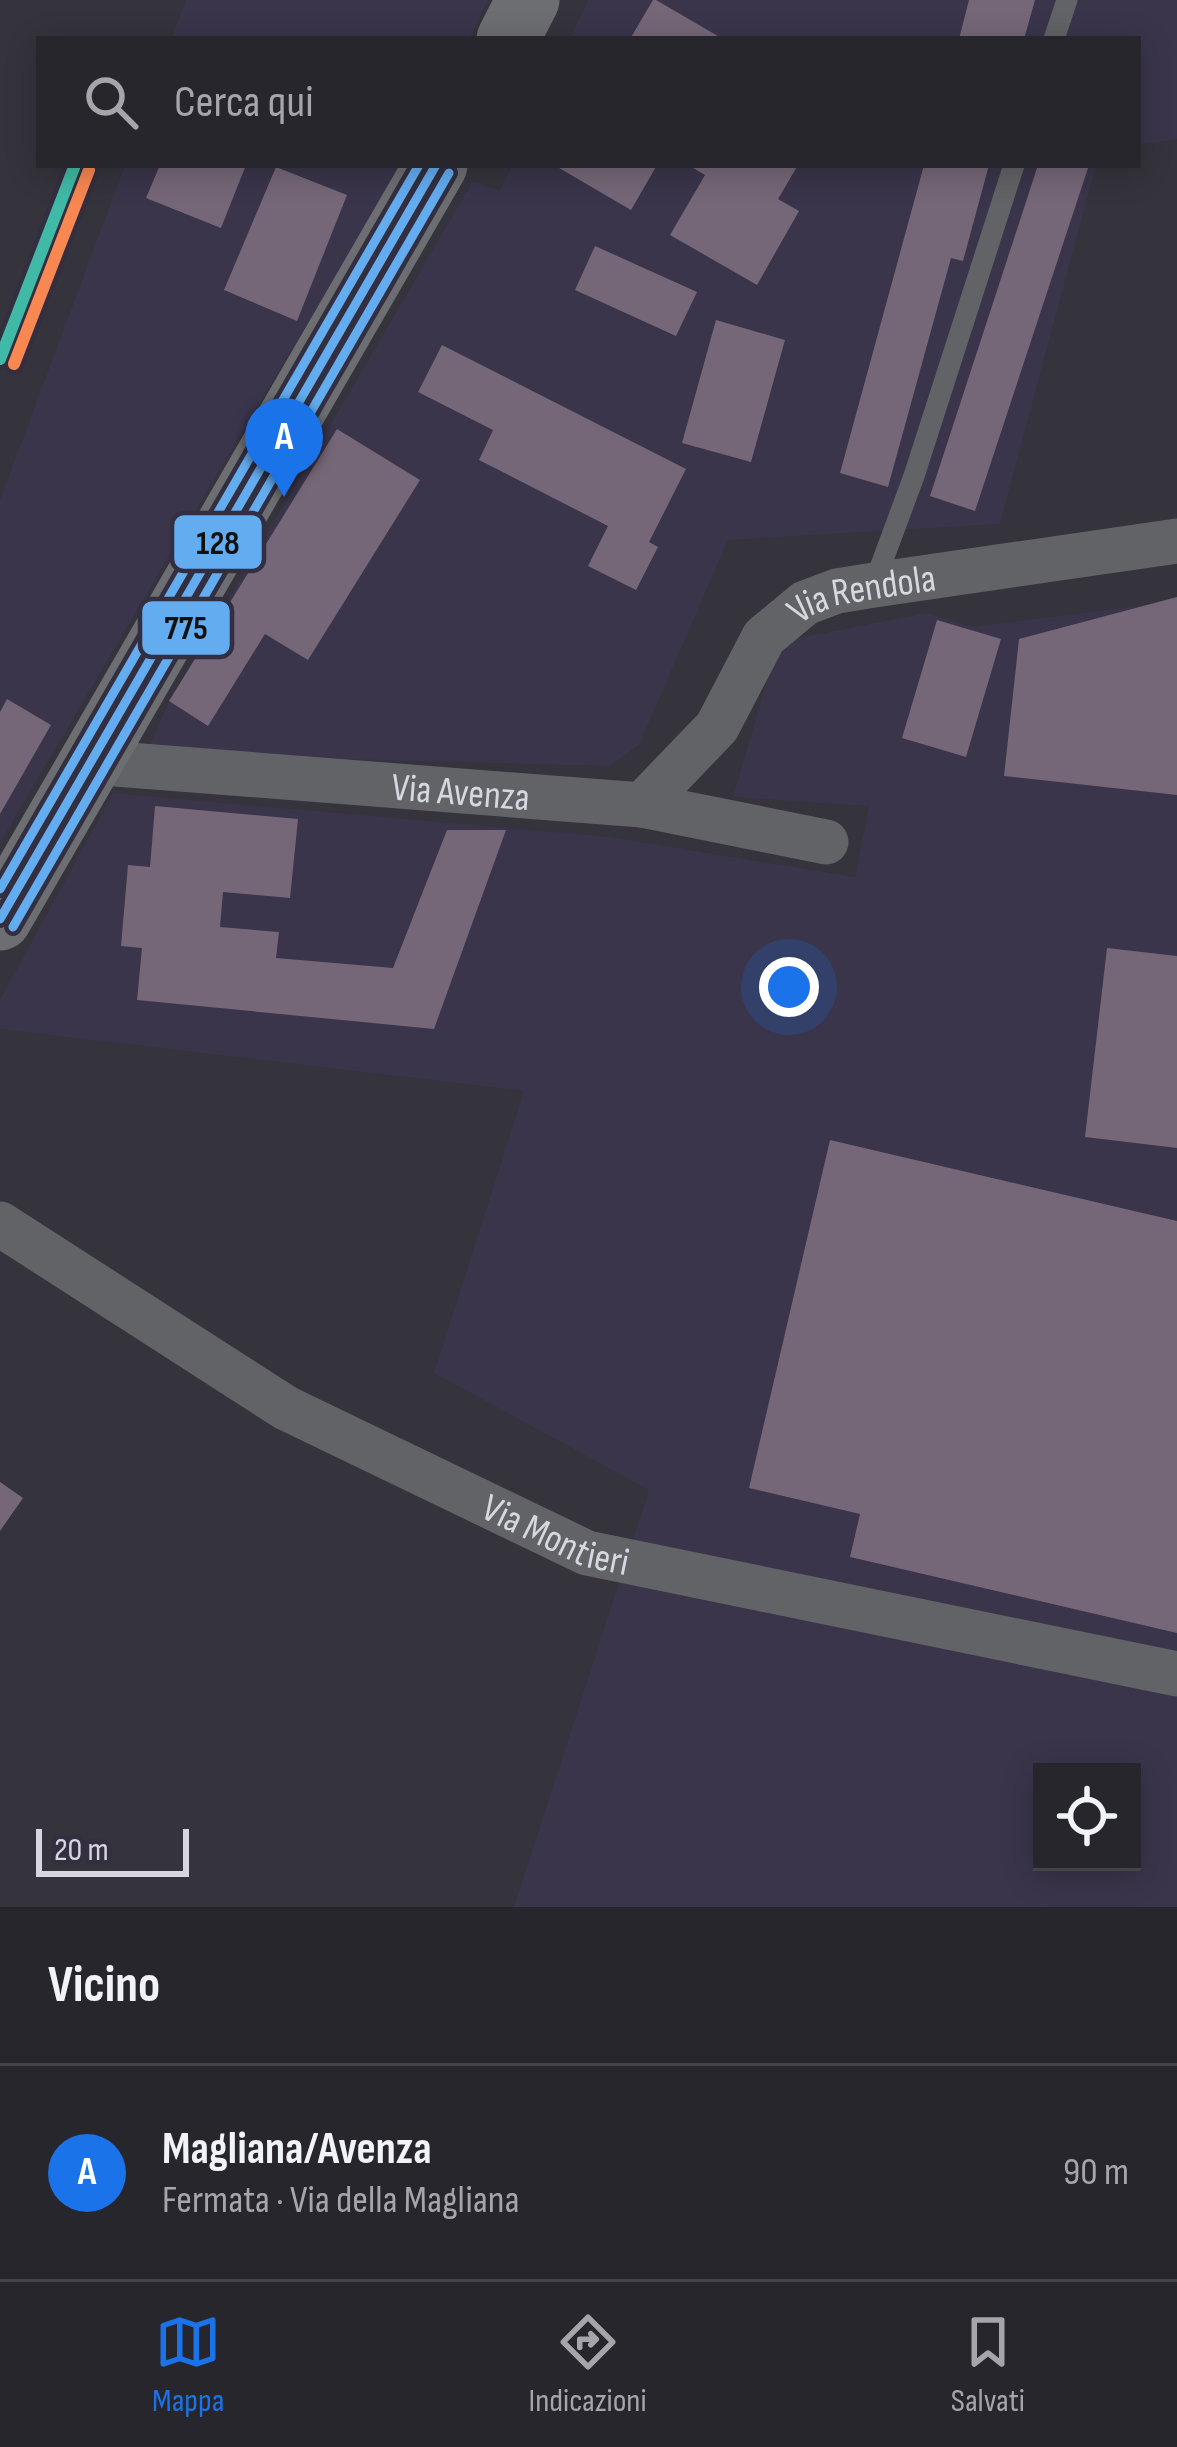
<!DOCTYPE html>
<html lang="it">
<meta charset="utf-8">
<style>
body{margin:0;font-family:"Sofia Sans Condensed",sans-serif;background:#343239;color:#f1f3f6}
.controls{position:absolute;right:36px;bottom:36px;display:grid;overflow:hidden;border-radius:0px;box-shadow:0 6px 30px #0003}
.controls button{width:108px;height:108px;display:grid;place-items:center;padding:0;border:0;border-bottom:3px solid #444349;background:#28262d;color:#f1f3f6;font:60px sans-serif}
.scale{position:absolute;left:36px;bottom:30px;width:153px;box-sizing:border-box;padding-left:12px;border:6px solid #d8d6e1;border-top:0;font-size:33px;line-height:42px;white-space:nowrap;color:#d8d6e1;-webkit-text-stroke:9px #332f40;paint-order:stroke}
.you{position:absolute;left:789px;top:987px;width:42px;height:42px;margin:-30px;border:9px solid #fff;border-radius:50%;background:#1a73e8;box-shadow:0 0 0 18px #1a73e833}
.badge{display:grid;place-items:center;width:78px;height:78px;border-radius:50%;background:#1a73e8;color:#fff;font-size:39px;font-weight:700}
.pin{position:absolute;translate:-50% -99px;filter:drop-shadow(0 3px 6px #0008)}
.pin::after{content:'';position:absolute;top:63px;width:42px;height:36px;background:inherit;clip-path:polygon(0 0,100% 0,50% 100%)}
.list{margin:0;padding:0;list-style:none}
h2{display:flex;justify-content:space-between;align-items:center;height:156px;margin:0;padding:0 48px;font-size:51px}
h2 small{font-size:39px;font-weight:400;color:#a5a5aa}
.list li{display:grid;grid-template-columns:78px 1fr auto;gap:36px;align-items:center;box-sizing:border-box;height:216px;padding:0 48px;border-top:3px solid #444349}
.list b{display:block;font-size:45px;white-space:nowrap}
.list p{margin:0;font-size:39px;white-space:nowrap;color:#a5a5aa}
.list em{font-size:39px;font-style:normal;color:#a5a5aa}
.icon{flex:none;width:66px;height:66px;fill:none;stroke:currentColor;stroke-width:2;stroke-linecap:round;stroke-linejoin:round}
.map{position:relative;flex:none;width:1177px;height:1907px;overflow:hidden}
.search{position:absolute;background:#28262d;box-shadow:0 6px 30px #0003;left:36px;right:36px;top:36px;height:132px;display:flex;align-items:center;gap:30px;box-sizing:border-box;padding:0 42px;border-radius:0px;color:#a5a5aa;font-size:45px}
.sheet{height:372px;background:#28262d}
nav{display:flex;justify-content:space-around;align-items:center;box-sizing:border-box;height:168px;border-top:3px solid #444349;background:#28262d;font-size:33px;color:#a5a5aa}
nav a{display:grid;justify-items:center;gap:6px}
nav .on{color:#1a73e8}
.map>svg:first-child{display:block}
.built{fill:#3a354b;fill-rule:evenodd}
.building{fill:#756777}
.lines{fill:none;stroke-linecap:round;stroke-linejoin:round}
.lane{stroke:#626366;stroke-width:21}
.street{stroke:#626366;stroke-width:45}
.secondary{stroke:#6c6e72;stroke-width:63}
.bus-1-casing{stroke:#332f40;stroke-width:18}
.bus-2-casing{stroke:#332f40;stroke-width:18}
.bus-3-casing{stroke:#332f40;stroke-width:18}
.bus-1{stroke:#63acef;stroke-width:9}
.bus-2{stroke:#63acef;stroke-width:9}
.bus-3{stroke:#63acef;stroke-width:9}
.rail-1-casing{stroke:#332f40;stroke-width:21}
.rail-2-casing{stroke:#332f40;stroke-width:21}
.rail-1{stroke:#40baa6;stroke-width:12}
.rail-2{stroke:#f88751;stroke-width:12}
.labels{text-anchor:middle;stroke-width:12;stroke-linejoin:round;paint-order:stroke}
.street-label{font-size:39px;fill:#d8d6e1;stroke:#332f40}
.line-badge{stroke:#332f40;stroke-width:4.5}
.pale-badge-label{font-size:33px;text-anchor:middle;font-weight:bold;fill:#111}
</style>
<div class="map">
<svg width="1177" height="1907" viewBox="0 0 1177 1907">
<rect width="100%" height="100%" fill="#35333c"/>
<path class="built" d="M186,0H488L469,39H171Z
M588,0H1177V139L1138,145V39H570Z
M125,165H404L252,415L0,843V500Z
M512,165H1096L1000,524L728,540L639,745L609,766L146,754L169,701L473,181L500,191Z
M1177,601V1907H514L649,1490L434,1373L524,1091L0,1029V1000L113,793L610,837L855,877L869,806L733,797L778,642L927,613L973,627ZM1042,1772H1132V1862H1042Z"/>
<path class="building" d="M653,0H656L723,39H630Z
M969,0H1035L1024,39H959Z
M160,165H246L221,228L146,198Z
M554,165H657L631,210Z
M688,165H798L778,199L799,211L757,285L670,235L705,175Z
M924,165H989L963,261L951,258L888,487L840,473Z
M1038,165H1089L975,511L930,496Z
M276,167L347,195L297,321L224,290Z
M595,246L697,292L676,336L575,290Z
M716,320L785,340L751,462L682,443Z
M442,345L686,469L649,542L658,547L636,590L588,566L608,526L479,460L493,430L418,392Z
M337,429L420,480L308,660L265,634L208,726L169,701Z
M1177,597V795L1004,776L1019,639Z
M937,620L1001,639L966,757L902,738Z
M7,699L51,725L0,814V712Z
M155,806L298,819L290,898L223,892L220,927L279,932L276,958L393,968L447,830H506L434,1029L137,1000L142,948L121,946L128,865L150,867Z
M1107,948L1177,956V1148L1085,1137Z
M830,1140L1177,1221V1633L850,1557L860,1514L749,1488Z
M0,1482L23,1498L0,1531Z"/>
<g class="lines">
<path class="lane" d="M1054,39L1067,0
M874,584L914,476L1014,165"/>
<g class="street">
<path id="s1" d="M90,762L642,805L826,842"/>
<path id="s2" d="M642,805L717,727L764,637L805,603L837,591L874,585L1177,541"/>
<path id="s3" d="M0,1224L286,1408L587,1553L1177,1674"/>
</g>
<path class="secondary" d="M508,39L528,0
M0,919L436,165"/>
<defs>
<path id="bus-1" d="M0,919L436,165"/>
<path id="bus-2" d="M13,927L449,173"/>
<path id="bus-3" d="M0,889L419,165"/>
</defs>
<use href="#bus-1" class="bus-1-casing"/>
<use href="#bus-2" class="bus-2-casing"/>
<use href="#bus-3" class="bus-3-casing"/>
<use href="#bus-1" class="bus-1"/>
<use href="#bus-2" class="bus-2"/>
<use href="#bus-3" class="bus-3"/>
<defs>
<path id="rail-1" d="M0,359L75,165"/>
<path id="rail-2" d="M14,364L89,170"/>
</defs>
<use href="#rail-1" class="rail-1-casing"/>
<use href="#rail-2" class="rail-2-casing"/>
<use href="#rail-1" class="rail-1"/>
<use href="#rail-2" class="rail-2"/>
</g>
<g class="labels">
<g class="street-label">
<text dy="14" stroke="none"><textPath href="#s2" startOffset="321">Via Rendola</textPath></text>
<text dy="14" stroke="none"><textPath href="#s1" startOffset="372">Via Avenza</textPath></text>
<text dy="14" stroke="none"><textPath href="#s3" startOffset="639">Via Montieri</textPath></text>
</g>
</g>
<g class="line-badge">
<rect x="172" y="513" width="92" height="58" rx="12" fill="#63acef"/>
<rect x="140" y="599" width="92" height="58" rx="12" fill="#63acef"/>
</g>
<g class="pale-badge-label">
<text x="218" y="554">128</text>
<text x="186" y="639">775</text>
</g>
</svg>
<div class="controls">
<button><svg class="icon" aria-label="locate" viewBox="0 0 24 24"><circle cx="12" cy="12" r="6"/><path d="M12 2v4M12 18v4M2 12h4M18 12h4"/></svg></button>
</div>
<div class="scale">20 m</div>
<div class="you"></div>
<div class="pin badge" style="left:284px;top:497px">A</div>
<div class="search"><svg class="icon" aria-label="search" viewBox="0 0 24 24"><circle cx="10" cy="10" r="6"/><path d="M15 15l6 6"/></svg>Cerca qui</div>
</div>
<section class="sheet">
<h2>Vicino<small></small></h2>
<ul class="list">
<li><span class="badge">A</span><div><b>Magliana/Avenza</b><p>Fermata · Via della Magliana</p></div><em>90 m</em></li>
</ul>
</section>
<nav>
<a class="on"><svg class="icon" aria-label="map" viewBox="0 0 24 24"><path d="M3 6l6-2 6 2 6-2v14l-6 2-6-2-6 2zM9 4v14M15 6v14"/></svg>Mappa</a>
<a><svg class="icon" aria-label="directions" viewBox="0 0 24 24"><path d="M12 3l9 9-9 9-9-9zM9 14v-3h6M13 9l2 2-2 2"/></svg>Indicazioni</a>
<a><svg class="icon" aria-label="saved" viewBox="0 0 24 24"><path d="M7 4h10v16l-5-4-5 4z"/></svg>Salvati</a>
</nav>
